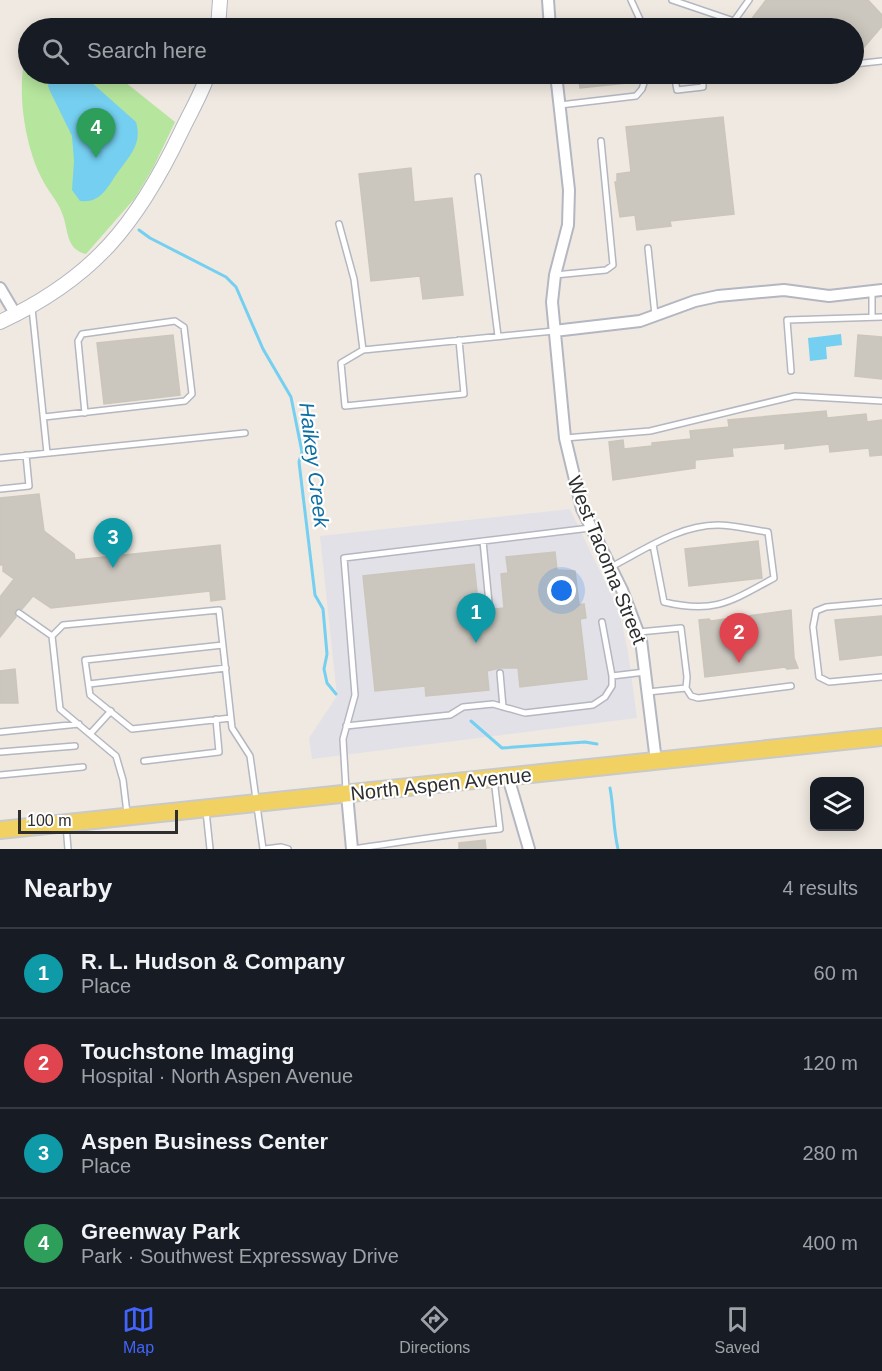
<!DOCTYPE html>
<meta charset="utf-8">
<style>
body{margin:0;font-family:Helvetica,sans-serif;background:#20242c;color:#f1f3f6}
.controls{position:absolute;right:18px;bottom:18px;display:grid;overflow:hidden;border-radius:12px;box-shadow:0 3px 15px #0003}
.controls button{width:54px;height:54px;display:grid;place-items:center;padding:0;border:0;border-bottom:2px solid #363941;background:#171b24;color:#f1f3f6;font:30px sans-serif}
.scale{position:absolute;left:18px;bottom:15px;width:160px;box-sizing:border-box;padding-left:6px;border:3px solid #2e2e2e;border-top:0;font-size:16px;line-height:21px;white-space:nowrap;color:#2e2e2e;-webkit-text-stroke:4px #fff;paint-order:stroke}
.you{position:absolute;left:562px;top:591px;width:21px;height:21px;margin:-15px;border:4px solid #fff;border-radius:50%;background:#1a73e8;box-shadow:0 0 0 9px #1a73e833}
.badge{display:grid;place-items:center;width:39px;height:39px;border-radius:50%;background:#4264fb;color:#fff;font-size:20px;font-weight:700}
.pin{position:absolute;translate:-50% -50px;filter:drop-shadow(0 2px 3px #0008)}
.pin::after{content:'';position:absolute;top:32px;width:21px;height:18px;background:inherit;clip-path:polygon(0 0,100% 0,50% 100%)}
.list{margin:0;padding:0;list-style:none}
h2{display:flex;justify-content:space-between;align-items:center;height:78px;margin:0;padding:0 24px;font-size:26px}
h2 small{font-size:20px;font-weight:400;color:#9ea1a6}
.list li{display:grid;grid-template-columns:39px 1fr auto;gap:18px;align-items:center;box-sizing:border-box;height:90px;padding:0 24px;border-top:2px solid #363941}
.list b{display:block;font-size:22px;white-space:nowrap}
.list p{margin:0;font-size:20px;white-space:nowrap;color:#9ea1a6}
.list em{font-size:20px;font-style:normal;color:#9ea1a6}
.icon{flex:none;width:33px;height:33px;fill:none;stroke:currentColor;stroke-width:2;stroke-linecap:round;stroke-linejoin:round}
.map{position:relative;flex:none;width:882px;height:849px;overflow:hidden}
.search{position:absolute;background:#171b24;box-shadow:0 3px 15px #0003;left:18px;right:18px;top:18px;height:66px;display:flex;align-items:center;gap:15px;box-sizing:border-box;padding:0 21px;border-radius:33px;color:#9ea1a6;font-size:22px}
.sheet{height:438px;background:#171b24}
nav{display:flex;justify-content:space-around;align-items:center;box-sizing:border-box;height:84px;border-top:2px solid #363941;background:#171b24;font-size:16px;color:#9ea1a6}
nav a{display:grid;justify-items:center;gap:3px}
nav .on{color:#4264fb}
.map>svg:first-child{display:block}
.industrial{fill:#e3e1e8}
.green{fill:#b6e59e}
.water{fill:#75cff0}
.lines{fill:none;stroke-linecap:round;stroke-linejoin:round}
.stream{stroke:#75cff0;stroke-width:3}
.building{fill:#cbc7bf;stroke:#cbc5ba;stroke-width:1.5}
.service-casing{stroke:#b4b7c1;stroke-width:8}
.minor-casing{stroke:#b4b7c1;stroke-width:14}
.tertiary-casing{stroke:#b4b7c1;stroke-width:16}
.primary-casing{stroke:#c9c9c9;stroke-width:20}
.service{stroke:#fff;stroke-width:5}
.minor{stroke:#fff;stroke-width:10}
.tertiary{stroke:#fff;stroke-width:14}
.primary{stroke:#f2d163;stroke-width:16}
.labels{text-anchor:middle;stroke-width:4.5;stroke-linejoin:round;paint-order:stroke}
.street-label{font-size:20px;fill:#2e2e2e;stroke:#fff}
.water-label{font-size:21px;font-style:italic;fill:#0d6fa3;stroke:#fff}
</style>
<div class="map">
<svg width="882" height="849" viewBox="0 0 882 849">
<rect width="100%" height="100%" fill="#efe9e1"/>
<path class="industrial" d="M570,509L619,611L628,652L637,718L312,759L309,738L337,696L320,536Z"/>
<path class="green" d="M28,46V74H115L175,122L153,168L135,198L86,254C65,249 69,230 62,213C58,201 47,190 41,177C24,143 15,84 28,46Z"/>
<path class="water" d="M45,74H82L136,122C142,142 132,153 121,168C109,183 103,204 80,201L72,190L74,161L72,136L49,89Z
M841,334L842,345L826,347L827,359L810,361L808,338Z"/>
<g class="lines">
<path class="stream" d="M139,230L150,238L226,277L236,287L263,349L291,397L302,452L299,462L315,595L323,609L327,654L324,669L327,683L336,694
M471,721L502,748L585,742L597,744
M610,788C614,809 613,828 618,849"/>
</g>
<path class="building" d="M766,0H868L882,15V26L854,59V28H751L747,25Z
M578,74H636V82L580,88Z
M723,117L734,214L670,221L671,226L637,230L635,215L620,217L615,182H617V174L631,172L626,127Z
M411,168L414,202L452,198L463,295L423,299L420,276L371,281L359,174Z
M173,335L180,395L104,404L97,343Z
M858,335L882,337V379L855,376Z
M826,411L827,418L866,414L867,422L882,420V455L870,456L869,448L830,452L829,444L785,449V443L732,448L733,456L695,460V468L613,480L609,442L623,440L624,449L652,446V443L691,439L690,431L729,427L728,420Z
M39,494L44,531L74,554L75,560L220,545L225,599L211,601L210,591L51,608L33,596L22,609L15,610L16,617L0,637V597L14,579L3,571V565H0V498Z
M758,541L762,578L689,586L685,549Z
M555,552L557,570L575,571L579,605L584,604L586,618L580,619L587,679L520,687L518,668H500L487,671L489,690L426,696L425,686L375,691L363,576L474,564L479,611L504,608L501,574L508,573L506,557Z
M791,610L794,658L798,668L787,669L785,667L705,677L699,620L709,619L711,621Z
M882,616V655L840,660L835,620Z
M15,669L18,703H0V671Z
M485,840L486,849H459V843Z"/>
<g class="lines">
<defs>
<path id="service" d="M631,0L642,24L652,23L668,28
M672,0L734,21L749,0
M603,28L642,24L643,28
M854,64L882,61
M674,74L677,90L703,87V74
M560,105L636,96L642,89L647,74
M478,177L498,336
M339,224L354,279L363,350L554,331
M648,248L655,315
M555,275L606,270L613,265L601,141
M32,308L47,453
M872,316V290
M363,350L341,363L345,406L464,394L459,340
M791,371L787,320L882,317
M44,417L185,401L192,394L184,327L175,321L82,334L78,341L85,413
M565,438L650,431L795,396L882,401
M0,458L245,433
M0,489L29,486L26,455
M483,541L489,603
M611,567C644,550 679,525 718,525C734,525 752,530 768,532L774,578C730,602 714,614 664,602L653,545
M882,602L826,607L816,611L813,627L819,677L829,682L882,677
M19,613L52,636L60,709L116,756L123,780L127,813
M602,622L612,676L645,672
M639,632L681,628L687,677L686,688L691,696L698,698L791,686
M52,636L63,625L219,610L232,728L250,756L263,849
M223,645L85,660L90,695L132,729L231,718
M500,673L503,707
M89,684L226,668
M648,692L686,688
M346,726L450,715L463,707L493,704L525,713L593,705L605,697L612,686V676
M0,732L79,724
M90,734L111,711
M0,752L75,746
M144,761L219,752L216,719
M0,775L83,767
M346,790L343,739L355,695L344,558L590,528
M206,811L210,849
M66,825L68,849
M265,849L281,847L288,849
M352,849C402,842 450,834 500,829L494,779"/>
<path id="minor" d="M548,0L550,28
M556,74L569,190L568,225L555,275L552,302L565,438L582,509L622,590L641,640L656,761
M0,288L16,315
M554,331L640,321L695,301L718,296L784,290L829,296L882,290
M508,777L529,849
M347,794L352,849"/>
<path id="tertiary" d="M218,28L220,0
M0,322C94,278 137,224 181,132C190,113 202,93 208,74"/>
<path id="primary" d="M0,830L882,737"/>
</defs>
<use href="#service" class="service-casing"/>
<use href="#minor" class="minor-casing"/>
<use href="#tertiary" class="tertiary-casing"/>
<use href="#primary" class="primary-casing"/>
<use href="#service" class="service"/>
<use href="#minor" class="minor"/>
<use href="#tertiary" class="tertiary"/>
<use href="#primary" class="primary"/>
</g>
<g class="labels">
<g class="street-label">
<text transform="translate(607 560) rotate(68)" y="7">West Tacoma Street</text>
<text transform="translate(441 784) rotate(-6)" y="7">North Aspen Avenue</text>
</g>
<g class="water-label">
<text transform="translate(314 465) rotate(83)" y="7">Haikey Creek</text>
</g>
</g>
</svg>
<div class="controls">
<button><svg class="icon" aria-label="layers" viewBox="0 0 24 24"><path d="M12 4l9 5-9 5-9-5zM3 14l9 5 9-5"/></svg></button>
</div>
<div class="scale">100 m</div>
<div class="you"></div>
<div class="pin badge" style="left:476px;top:643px;background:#0f9aa8">1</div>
<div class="pin badge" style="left:739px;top:663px;background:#e0444e">2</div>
<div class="pin badge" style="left:113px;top:568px;background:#0f9aa8">3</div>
<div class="pin badge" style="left:96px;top:158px;background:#2e9e5b">4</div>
<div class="search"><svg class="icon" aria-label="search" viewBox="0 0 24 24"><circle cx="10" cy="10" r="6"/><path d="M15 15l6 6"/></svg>Search here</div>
</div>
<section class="sheet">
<h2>Nearby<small>4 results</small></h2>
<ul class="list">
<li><span class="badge" style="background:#0f9aa8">1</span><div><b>R. L. Hudson &amp; Company</b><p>Place</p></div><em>60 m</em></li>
<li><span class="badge" style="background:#e0444e">2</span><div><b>Touchstone Imaging</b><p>Hospital · North Aspen Avenue</p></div><em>120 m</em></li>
<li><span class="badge" style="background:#0f9aa8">3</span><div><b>Aspen Business Center</b><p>Place</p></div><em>280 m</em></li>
<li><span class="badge" style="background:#2e9e5b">4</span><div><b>Greenway Park</b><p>Park · Southwest Expressway Drive</p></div><em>400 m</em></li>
</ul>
</section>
<nav>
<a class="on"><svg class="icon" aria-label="map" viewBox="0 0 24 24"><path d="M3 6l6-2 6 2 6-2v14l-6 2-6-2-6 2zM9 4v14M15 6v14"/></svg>Map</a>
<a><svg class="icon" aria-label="directions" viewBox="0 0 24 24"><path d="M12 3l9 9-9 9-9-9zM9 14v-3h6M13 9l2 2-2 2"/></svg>Directions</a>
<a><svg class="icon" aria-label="saved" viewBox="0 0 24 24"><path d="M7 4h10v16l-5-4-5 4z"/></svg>Saved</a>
</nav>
